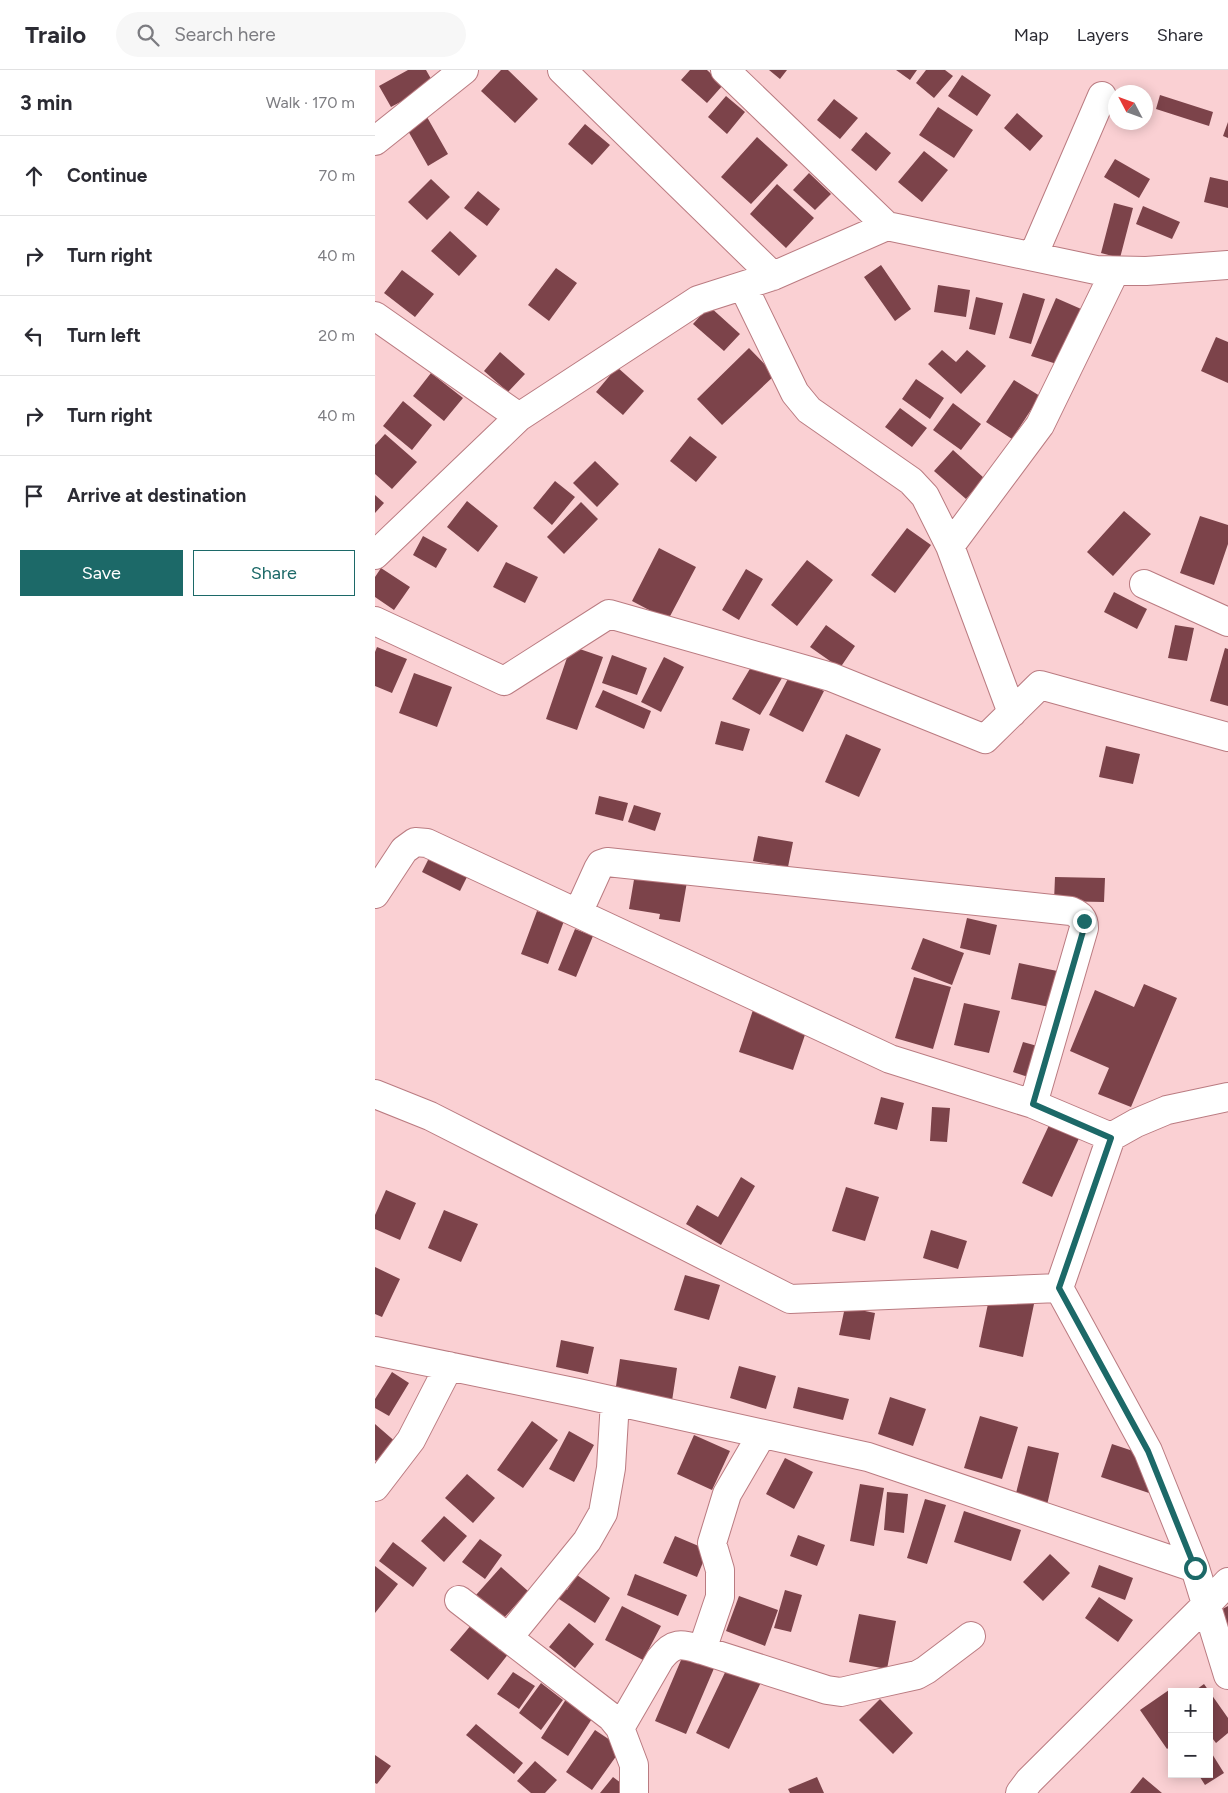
<!DOCTYPE html>
<meta charset="utf-8">
<style>
body{margin:0;font-family:Figtree,sans-serif;background:#f7f7f7;color:#2b2b33}
.controls{position:absolute;right:15px;bottom:15px;display:grid;overflow:hidden;border-radius:0px;box-shadow:0 2px 12px #0003}
.controls button{width:45px;height:45px;display:grid;place-items:center;padding:0;border:0;border-bottom:1px solid #e1e1e2;background:#fff;color:#2b2b33;font:25px sans-serif}
.compass{position:absolute;left:733px;top:15px;width:45px;height:45px;border-radius:50%;background:#fff;box-shadow:0 2px 12px #0003;rotate:311deg}
.stop{position:absolute;width:15px;height:15px;margin:-11px;border:4px solid #1c6968;border-radius:50%;background:#fff}
.stop.end{background:#1c6968;border-color:#fff;box-shadow:0 1px 5px #0008}
.list{margin:0;padding:0;list-style:none}
h2{display:flex;justify-content:space-between;align-items:center;height:65px;margin:0;padding:0 20px;font-size:21px}
h2 small{font-size:16px;font-weight:400;color:#7c7c81}
.list li{display:grid;grid-template-columns:32px 1fr auto;gap:15px;align-items:center;box-sizing:border-box;height:80px;padding:0 20px;border-top:1px solid #e1e1e2}
.list b{display:block;font-size:19px;white-space:nowrap}
.list em{font-size:16px;font-style:normal;color:#7c7c81}
.actions{display:flex;gap:10px;padding:15px 20px}
.actions a{flex:1;padding:11px 0;border:1px solid #1c6968;border-radius:0px;text-align:center;font-size:18px;color:#1c6968}
.actions .main{background:#1c6968;color:#fff}
.icon{flex:none;width:28px;height:28px;fill:none;stroke:currentColor;stroke-width:2;stroke-linecap:round;stroke-linejoin:round}
.map{position:relative;flex:none;width:853px;height:1723px;overflow:hidden}
header{display:flex;align-items:center;gap:30px;box-sizing:border-box;height:70px;padding:0 25px;background:#fff;border-bottom:1px solid #e1e1e2}
header strong{font-size:24px}
nav{display:flex;gap:28px;margin-inline-start:auto;font-size:18px}
.search{width:350px;height:45px;background:#f7f7f7;display:flex;align-items:center;gap:12px;box-sizing:border-box;padding:0 18px;border-radius:28px;color:#7c7c81;font-size:19px}
main{display:flex}
aside{flex:1;background:#fff}
.map>svg:first-child{display:block}
.building{fill:#7c434a}
.lines{fill:none;stroke-linecap:round;stroke-linejoin:round}
.minor-casing{stroke:#ba7b81;stroke-width:30}
.minor{stroke:#fff;stroke-width:28}
.route{stroke:#1c6968;stroke-width:6}
</style>
<header>
<strong>Trailo</strong>
<div class="search"><svg class="icon" aria-label="search" viewBox="0 0 24 24"><circle cx="10" cy="10" r="6"/><path d="M15 15l6 6"/></svg>Search here</div>
<nav><a>Map</a><a>Layers</a><a>Share</a></nav>
</header>
<main>
<aside>
<h2>3 min<small>Walk · 170 m</small></h2>
<ul class="list">
<li><svg class="icon" aria-label="ahead" viewBox="0 0 24 24"><path d="M12 20V5M6 11l6-6 6 6"/></svg><div><b>Continue</b></div><em>70 m</em></li>
<li><svg class="icon" aria-label="right" viewBox="0 0 24 24"><path d="M7 20v-9h11M14 6l5 5-5 5"/></svg><div><b>Turn right</b></div><em>40 m</em></li>
<li><svg class="icon" aria-label="left" viewBox="0 0 24 24"><path d="M17 20v-9H6M10 6l-5 5 5 5"/></svg><div><b>Turn left</b></div><em>20 m</em></li>
<li><svg class="icon" aria-label="right" viewBox="0 0 24 24"><path d="M7 20v-9h11M14 6l5 5-5 5"/></svg><div><b>Turn right</b></div><em>40 m</em></li>
<li><svg class="icon" aria-label="arrive" viewBox="0 0 24 24"><path d="M6 21V4h12l-3 4 3 4H6"/></svg><div><b>Arrive at destination</b></div></li>
</ul>
<div class="actions"><a class="main">Save</a><a>Share</a></div>
</aside>
<div class="map">
<svg width="853" height="1723" viewBox="0 0 853 1723">
<rect width="100%" height="100%" fill="#fad0d3"/>
<path class="building" d="M33,0H51L59,14L16,37L4,16Z
M126,0H133L163,29L140,53L106,21Z
M315,0H332L348,15L332,33L306,10Z
M394,0H412L405,9Z
M521,0H542L535,10Z
M551,0H570L578,6L559,28L541,13Z
M587,5L616,25L602,46L573,26Z
M785,25L838,42L834,56L781,39Z
M351,26L370,42L352,64L333,47Z
M459,29L483,48L465,69L442,50Z
M563,37L598,60L579,88L544,65Z
M642,43L668,66L655,81L629,58Z
M52,47L73,84L53,96L32,59Z
M853,52V68L848,66Z
M210,54L235,75L217,95L193,74Z
M491,62L516,83L501,101L476,80Z
M382,67L413,95L376,134L346,107Z
M549,81L573,100L547,132L523,112Z
M740,89L775,109L764,128L729,107Z
M434,103L456,124L440,140L418,120Z
M835,107L853,111V138L829,132Z
M56,109L75,127L52,150L33,132Z
M402,114L439,148L411,178L375,144Z
M103,121L125,139L112,156L89,138Z
M739,133L758,138L745,188L726,183Z
M768,136L805,152L797,169L761,154Z
M75,161L102,186L84,206L56,181Z
M506,195L536,239L520,251L489,207Z
M181,198L202,213L174,251L153,235Z
M27,200L59,224L40,247L9,223Z
M563,215L595,220L591,247L559,242Z
M648,223L670,229L656,274L634,268Z
M601,227L628,233L620,265L594,259Z
M681,228L713,242L685,295L656,286Z
M334,236L365,264L349,281L318,254Z
M841,267L853,272V313L826,301Z
M374,278L400,305L347,355L322,329Z
M567,280L581,292L592,280L611,296L586,324L553,294Z
M125,282L150,304L133,322L109,301Z
M242,297L269,321L248,345L221,322Z
M56,303L88,328L69,351L38,326Z
M541,309L569,328L555,349L527,329Z
M639,310L665,326L637,369L611,352Z
M28,331L57,355L37,380L8,356Z
M578,333L606,354L586,380L558,360Z
M525,338L552,358L537,377L510,357Z
M10,364L42,392L17,419L0,404V375Z
M315,366L342,387L321,412L295,391Z
M578,380L609,408L591,429L559,401Z
M220,391L244,414L222,437L198,413Z
M180,411L200,427L177,455L158,438Z
M0,425L9,433L0,443Z
M92,431L123,456L103,482L72,457Z
M206,432L223,449L189,484L172,467Z
M749,441L776,464L738,506L712,482Z
M825,446L853,455V474L839,515L805,503Z
M532,458L556,475L520,523L496,505Z
M48,466L72,479L61,498L38,485Z
M284,478L321,497L293,550L257,531Z
M432,490L458,510L422,556L396,535Z
M131,492L163,507L150,533L118,517Z
M6,498L35,517L19,540L0,527V507Z
M371,499L388,509L364,550L347,540Z
M739,522L772,539L762,559L729,542Z
M451,555L480,576L465,598L435,577Z
M800,555L819,558L812,591L793,588Z
M196,576L228,587L202,660L171,649Z
M2,577L32,589L17,623L0,616V582Z
M850,578L853,579V636L835,631Z
M237,585L272,598L262,625L227,613Z
M289,587L309,597L286,642L266,632Z
M379,592L407,608L385,645L357,629Z
M39,603L77,617L62,657L24,643Z
M415,605L449,621L428,662L394,645Z
M228,620L276,641L269,659L220,637Z
M346,651L375,659L368,681L340,674Z
M471,664L506,679L484,727L450,712Z
M731,676L765,684L758,714L724,707Z
M224,726L253,733L248,751L220,744Z
M259,735L286,743L280,761L253,752Z
M383,766L418,772L413,797L378,791Z
M57,782L95,801L85,821L47,802Z
M261,798L313,806L305,852L284,849L285,844L254,839Z
M680,807L730,808L729,832L679,831Z
M162,841L189,851L173,894L146,884Z
M592,848L622,855L615,885L585,878Z
M200,859L218,866L201,907L183,900Z
M548,868L589,883L577,915L536,899Z
M644,893L687,902L679,938L636,929Z
M539,907L576,917L558,979L520,968Z
M769,914L802,928L756,1037L723,1024L734,998L695,981L720,920L759,937Z
M589,933L625,941L614,983L579,975Z
M378,940L432,959L418,1000L364,982Z
M648,972L666,977L656,1008L638,1002Z
M506,1027L529,1033L522,1060L499,1054Z
M557,1037L575,1038L572,1072L555,1071Z
M676,1051L706,1064L677,1127L647,1113Z
M366,1107L380,1116L346,1175L311,1154L322,1135L343,1147Z
M471,1117L504,1127L490,1171L457,1161Z
M11,1120L41,1133L25,1170L0,1159V1145Z
M69,1140L103,1154L86,1192L53,1178Z
M556,1160L592,1171L583,1199L548,1188Z
M0,1197L25,1209L7,1247L0,1244Z
M310,1205L345,1215L334,1250L299,1240Z
M615,1224L659,1234L648,1287L604,1277Z
M470,1237L500,1243L495,1270L464,1265Z
M186,1270L219,1277L213,1304L181,1297Z
M245,1289L302,1298L297,1331L240,1323Z
M364,1296L401,1306L391,1339L355,1328Z
M17,1302L34,1313L14,1346L0,1338V1329Z
M423,1317L474,1329L468,1350L418,1338Z
M515,1327L551,1339L538,1376L503,1364Z
M605,1346L643,1357L627,1409L589,1398Z
M157,1351L183,1370L148,1418L122,1400Z
M0,1354L23,1374L5,1394L0,1390Z
M194,1361L219,1375L199,1412L174,1399Z
M319,1365L355,1381L337,1420L302,1404Z
M737,1374L770,1385L774,1423L726,1407Z
M653,1376L684,1383L672,1435L640,1427Z
M410,1388L438,1402L419,1439L391,1424Z
M92,1404L120,1428L98,1453L70,1428Z
M485,1414L509,1418L499,1476L475,1471Z
M512,1422L533,1424L529,1463L509,1460Z
M550,1429L571,1435L552,1494L532,1488Z
M589,1441L646,1460L636,1491L579,1472Z
M69,1446L92,1466L69,1492L46,1471Z
M423,1465L450,1475L442,1496L415,1486Z
M300,1466L333,1480L322,1507L288,1493Z
M105,1469L127,1485L110,1509L87,1492Z
M18,1472L52,1498L38,1517L4,1491Z
M675,1484L695,1503L668,1531L648,1512Z
M724,1495L758,1508L750,1530L716,1517Z
M0,1496L23,1514L0,1543Z
M126,1497L153,1521L128,1549L101,1525Z
M260,1504L312,1525L303,1546L252,1525Z
M202,1505L235,1528L220,1553L178,1525L184,1515L192,1520Z
M410,1520L427,1525L416,1562L399,1558Z
M364,1526L403,1540L390,1576L351,1561Z
M724,1527L758,1550L743,1572L710,1548Z
M247,1536L286,1556L268,1590L230,1570Z
M853,1536V1574L838,1544Z
M484,1544L521,1551L512,1599L474,1592Z
M194,1553L219,1574L200,1598L174,1577Z
M97,1554L134,1583L113,1610L75,1580Z
M309,1583L340,1596L311,1664L280,1651Z
M356,1590L389,1606L354,1679L321,1663Z
M138,1602L160,1616L144,1639L122,1624Z
M166,1613L188,1630L166,1660L144,1643Z
M829,1614L853,1648V1663L841,1673L834,1664V1622H818Z
M794,1620L797,1624V1675L792,1679L765,1640Z
M195,1623L222,1641L193,1686L166,1668Z
M505,1629L538,1663L518,1684L484,1650Z
M101,1654L148,1693L139,1704L91,1665Z
M220,1660L247,1678L217,1720L191,1702Z
M834,1679L849,1703L830,1715L823,1704H834Z
M0,1685L16,1696L2,1714L0,1713Z
M160,1691L182,1710L170,1723H156L142,1711Z
M238,1707L254,1719L253,1723H225Z
M442,1707L449,1723H415L413,1719Z
M768,1707L787,1723H755Z"/>
<g class="lines">
<defs>
<path id="minor" d="M187,0L398,206
M350,0L512,156
M0,71L89,0
M658,186L727,26
M368,216L420,323L434,340L536,411L550,426L575,476L637,643
M0,246L144,347
M575,476L665,355L740,201
M0,485L144,347L323,230L398,206L512,156L721,200L771,201L853,195
M769,514L853,552
M0,551L129,611L234,544L456,607L610,669L665,615L853,667
M0,824L29,780L40,772L52,773L515,989L658,1034L736,1067
M203,843L223,799L226,794L232,792L696,841C705,845 709,848 709,858L658,1034
M0,1024L55,1046L415,1229L684,1218
M0,1281L203,1323L493,1387L820,1498L853,1605
M0,1417L36,1370L74,1296
M820,1498L773,1381L684,1218L736,1067L761,1053L792,1040L853,1027
M84,1530L236,1647L245,1658L259,1695V1723
M133,1568L212,1471L228,1443L236,1398L240,1331
M327,1580L345,1527V1500L337,1473L352,1424L387,1364
M245,1658L285,1589C299,1571 306,1574 327,1580L452,1620L466,1622L479,1619L542,1605L551,1600L596,1566
M645,1723L654,1711L831,1535L853,1512"/>
</defs>
<use href="#minor" class="minor-casing"/>
<use href="#minor" class="minor"/>
</g>
<g class="lines">
<path class="route" d="M709,851V858L658,1034L736,1068L684,1218L773,1381L820,1498"/>
</g>
</svg>
<div class="controls">
<button>+</button>
<button>−</button>
</div>
<svg class="compass" viewBox="-18 -18 36 36"><path d="M0-13l5 13h-10z" fill="#e53935"/><path d="M0 13l5-13h-10z" fill="#7c7c81"/></svg>
<div class="stop" style="left:820px;top:1498px"></div>
<div class="stop end" style="left:709px;top:851px"></div>
</div>
</main>
